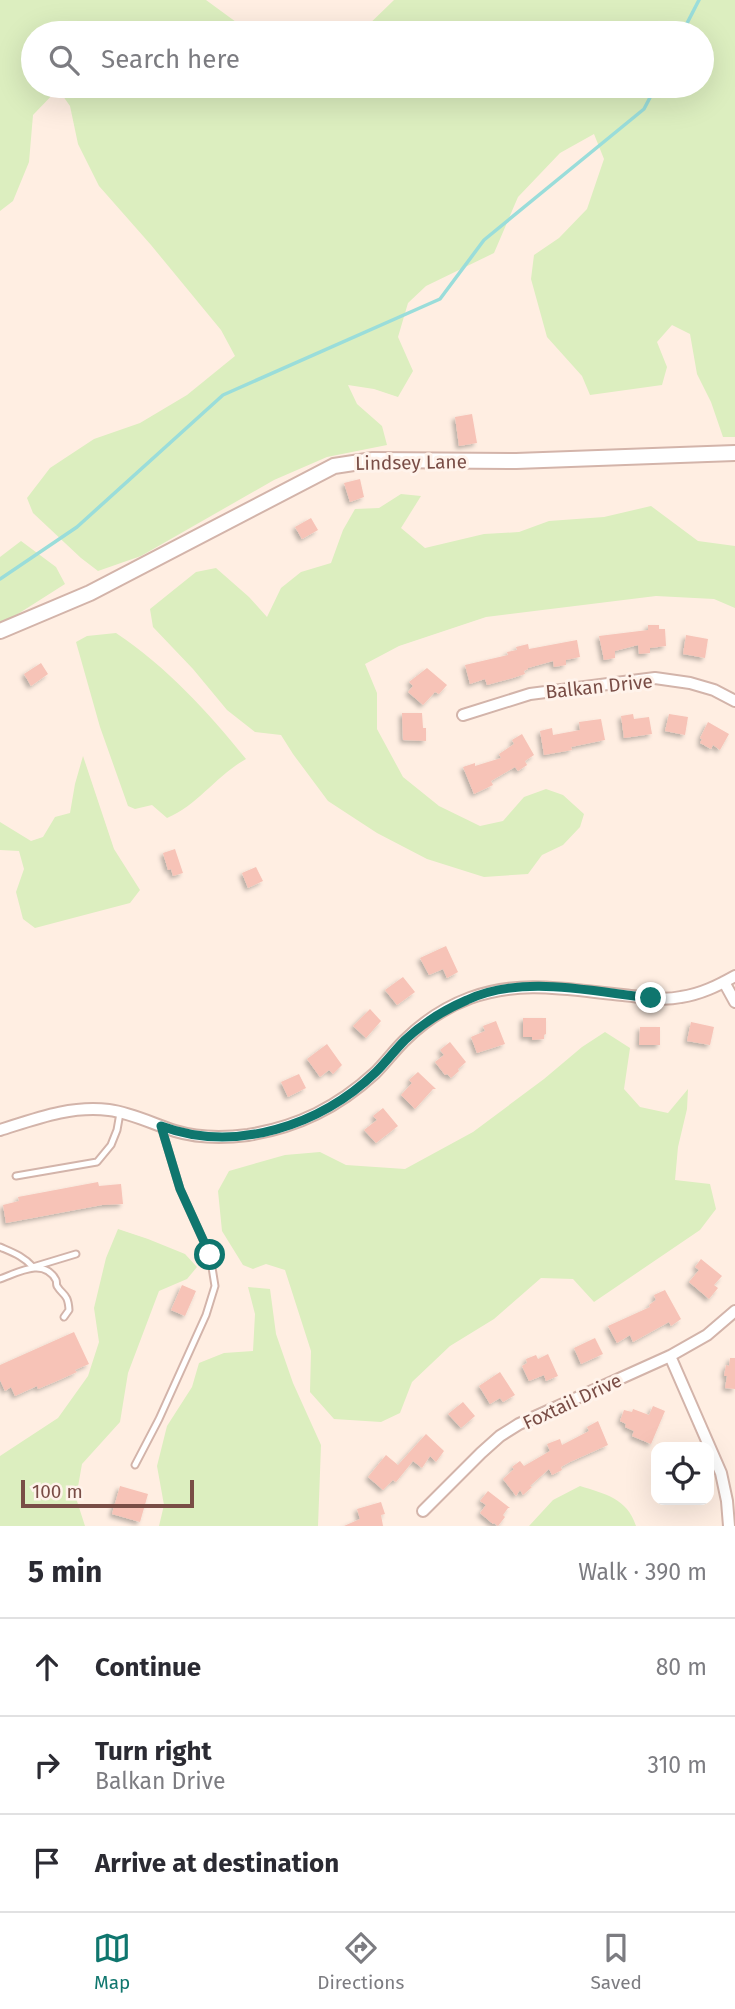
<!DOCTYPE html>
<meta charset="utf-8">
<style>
body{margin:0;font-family:"Fira Sans",sans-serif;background:#f7f7f7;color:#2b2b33}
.controls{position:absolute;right:21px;bottom:21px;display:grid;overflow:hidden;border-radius:14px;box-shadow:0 7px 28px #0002}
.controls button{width:63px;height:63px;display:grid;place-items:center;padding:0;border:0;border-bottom:2px solid #e1e1e2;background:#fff;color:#2b2b33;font:35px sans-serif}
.scale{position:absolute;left:21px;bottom:18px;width:173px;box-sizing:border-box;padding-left:7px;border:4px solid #794d46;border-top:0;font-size:19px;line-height:24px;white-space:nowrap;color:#794d46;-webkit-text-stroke:5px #fff3eb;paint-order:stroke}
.stop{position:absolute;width:21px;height:21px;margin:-16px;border:5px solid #0f766e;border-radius:50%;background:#fff}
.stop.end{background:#0f766e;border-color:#fff;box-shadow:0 2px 7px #0008}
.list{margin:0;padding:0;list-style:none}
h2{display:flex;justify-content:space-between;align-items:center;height:91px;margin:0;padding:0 28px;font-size:30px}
h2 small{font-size:23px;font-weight:400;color:#7c7c81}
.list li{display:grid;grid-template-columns:46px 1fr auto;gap:21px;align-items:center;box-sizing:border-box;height:98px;padding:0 28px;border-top:2px solid #e1e1e2}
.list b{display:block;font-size:26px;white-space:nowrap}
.list p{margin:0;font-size:23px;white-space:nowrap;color:#7c7c81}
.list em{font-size:23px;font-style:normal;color:#7c7c81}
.icon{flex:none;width:38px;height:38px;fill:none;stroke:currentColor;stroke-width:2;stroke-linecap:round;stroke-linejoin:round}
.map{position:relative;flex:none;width:735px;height:1526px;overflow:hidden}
.search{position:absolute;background:#fff;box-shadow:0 7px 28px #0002;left:21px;right:21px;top:21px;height:77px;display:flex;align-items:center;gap:18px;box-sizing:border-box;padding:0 24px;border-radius:38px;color:#7c7c81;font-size:26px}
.sheet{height:385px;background:#fff}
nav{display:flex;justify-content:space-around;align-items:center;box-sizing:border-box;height:98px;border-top:2px solid #e1e1e2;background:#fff;font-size:19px;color:#7c7c81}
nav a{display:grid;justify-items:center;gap:4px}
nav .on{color:#0f766e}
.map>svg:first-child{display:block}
.green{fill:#dceebf}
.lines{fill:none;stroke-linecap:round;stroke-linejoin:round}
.stream{stroke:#9addda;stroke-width:3.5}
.building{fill:#f7c3b7;filter:url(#shadow)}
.service-casing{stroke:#d3b4aa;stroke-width:9}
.minor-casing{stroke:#d3b4aa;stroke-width:14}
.tertiary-casing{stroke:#d3b4aa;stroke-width:18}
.service{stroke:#fff;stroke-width:5}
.minor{stroke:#fff;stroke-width:10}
.tertiary{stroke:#fff;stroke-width:14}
.route{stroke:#0f766e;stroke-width:9}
.labels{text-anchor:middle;stroke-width:6;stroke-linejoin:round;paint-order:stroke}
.street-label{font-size:19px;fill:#794d46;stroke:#fff3eb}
</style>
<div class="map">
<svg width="735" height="1526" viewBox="0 0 735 1526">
<defs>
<filter id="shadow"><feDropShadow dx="-3" dy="3" stdDeviation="2" flood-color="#0004"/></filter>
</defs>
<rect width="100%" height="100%" fill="#ffeee2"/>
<path class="green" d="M0,0H206L251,33H33V86H702V33H360L394,0H735V437H723L711,402L697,374L690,334L672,325L657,342L667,367L662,385L590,395L582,376L547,337L531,279L534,255L559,238L587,209L604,159L594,134L560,153L518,197L494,253L426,286L408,303L398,337L413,371L398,397L374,389L348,385L357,404L382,426L387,445L327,457L274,480L141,556L98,571L81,558L33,513L27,498L50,468L94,439L140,423L187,395L235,356L221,330L151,245L99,186L78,144L70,106L58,89L33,115L29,162L13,201L0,211Z
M401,494L421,496L401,528L425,548L484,534L519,532L549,521L604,517L651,506L698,541L735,546V608L714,599L656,596L486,617L399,646L365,664L377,693V729L403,777L439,806L480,826L503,821L524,797L546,789L563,795L584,814L580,827L563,845L542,855L528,874L484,877L427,859L377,833L328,801L293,754L281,735L255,732L227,710L193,669L153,627L150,609L196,572L216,568L249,597L267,617L281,588L301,572L331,563L343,530L355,509L379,508Z
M21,541L56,567L65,584L10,619L0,623V557Z
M116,633C167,667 208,712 246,759C217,775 198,805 167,818L152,805L135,809L128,806L100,727L76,642L87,636Z
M83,756L114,849L140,890L130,903L35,928L23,919L16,892L24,869L19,851L0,850V822L31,841L43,837L55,817L70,813L75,784Z
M605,1032L630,1048L624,1089L640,1107L668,1113L688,1089L687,1109L678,1147L675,1180L710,1184L716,1209L700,1230L594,1302L573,1279L541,1278L494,1319L450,1346L412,1382L400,1413L381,1422L334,1419L310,1392L311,1351L285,1270L266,1264L253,1269L243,1265L222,1231L218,1191L229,1171L285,1155L320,1152L346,1165L405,1169L473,1132L544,1079L582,1047Z
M118,1229L148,1239L185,1254L197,1267L187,1279L159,1291L128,1373L120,1422L82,1464L76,1498L85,1526H0V1456L58,1418L88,1376L99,1342L94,1308L106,1258Z
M248,1287L270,1289L276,1334L293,1383L321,1445L318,1526H159L164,1505L157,1466L167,1426L192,1387L199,1363L224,1353L253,1351L255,1314Z
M580,1486C605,1494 627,1498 636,1526H529L553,1500Z"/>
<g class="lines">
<path class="stream" d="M682,33L699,0
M0,579L77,527L223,395L440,299L484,240L644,109L656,86"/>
</g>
<path class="building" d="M472,414L477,443L459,446L455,417Z
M360,479L364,497L350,502L344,483Z
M311,518L318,530L302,539L295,527Z
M648,625H659V629H665L666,646L650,648V653L639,654L638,645L615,651V658L604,660L599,636L648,630Z
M686,635L708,639L705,658L683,654Z
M577,640L580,657L566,660V665L554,667L553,661L528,668V669L524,671L525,674L513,678L487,685L485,679L470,684L465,665L508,655L507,652L517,650L516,647L528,644L529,649Z
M41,663L48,674L31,686L24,674Z
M427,668L447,685L439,694L435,692L423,705L408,692L413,686L409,682Z
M402,713H422L423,728H426V741L403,740Z
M633,714L634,719L649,717L652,734L624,738L621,716Z
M669,714L688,717L685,735L665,731Z
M601,719L605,740L571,747L572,750L544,755L540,731L552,728L553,735L580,730L579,722Z
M708,722L729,734L720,750L713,745L711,749L700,743L702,739L700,738Z
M522,734L534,755L525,761L527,765L518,771L515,767L491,781L493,785L474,794L463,767L475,763V766L501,758L499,754L514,744L512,740Z
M175,849L183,873L173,876L171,869L168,870L163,853Z
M256,867L263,881L248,888L242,873Z
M446,946L458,972L447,978L443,969L429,975L420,958Z
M403,977L415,992L397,1005L385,990Z
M370,1009L381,1021L366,1038L353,1026Z
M523,1018H546V1034L544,1035V1039L532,1040V1037H523Z
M496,1021L505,1044L477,1053L471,1037L485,1031L483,1026Z
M691,1022L714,1027L710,1045L687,1041Z
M640,1027H660V1045H639Z
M450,1042L466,1062L458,1069L459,1071L451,1078L447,1074L445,1075L435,1062L444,1055L440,1050Z
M327,1044L342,1065L333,1074L329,1070L320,1077L307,1059Z
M418,1072L436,1089H433L415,1109L401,1095L412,1083L409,1080Z
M299,1074L306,1088L288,1097L281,1082Z
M383,1108L398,1126L376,1143L364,1130L377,1120L373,1116Z
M98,1182L99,1186L121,1184L123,1204L102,1205L6,1223L3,1205L19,1201L18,1197Z
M701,1259L722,1276L714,1285L718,1288L709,1299L689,1282L699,1270L695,1267Z
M182,1285L196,1291L185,1316L171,1310Z
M665,1290L681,1319L671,1326L669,1322L633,1342L630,1335L617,1343L608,1326L650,1307L649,1305L656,1300L654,1295Z
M74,1332L89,1364L75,1370L77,1372L57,1381L38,1389L37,1386L15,1396L11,1387L5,1391L0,1380V1365Z
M595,1338L603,1354L581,1364L574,1348Z
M548,1354L558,1376L546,1381L544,1375L529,1381L522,1366L527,1363L526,1359L536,1355L538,1359Z
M730,1358H735V1389L725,1388L727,1376H724L726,1365L729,1366Z
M500,1372L515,1395L503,1402L500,1398L490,1404L479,1386Z
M463,1402L475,1416L461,1428L448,1414Z
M653,1406L665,1411L651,1444L632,1436L634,1431L625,1427L626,1424L620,1421L624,1410L632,1412L633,1409L649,1415Z
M598,1421L608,1445L570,1462L561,1467L562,1470L552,1475L549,1469L530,1486L532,1487L523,1495L520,1490L516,1496L503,1479L514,1469L512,1467L520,1461L524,1466L550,1451L547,1444L560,1439L562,1445L589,1431L587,1427Z
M426,1434L444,1451L436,1462L430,1456L422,1468L413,1461L396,1482L393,1480L383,1490L368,1477L386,1455L398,1465Z
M120,1486L148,1494L140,1522L112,1514Z
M488,1491L510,1508H508L503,1515L505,1517L498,1526L494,1523L493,1524L480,1513L486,1505L480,1501Z
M381,1502L385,1514L381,1515L383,1526H344L360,1519L357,1509Z"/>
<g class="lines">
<defs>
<path id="service" d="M16,1176L97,1162L111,1145L117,1130L120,1113
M0,1247C14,1253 23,1256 33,1267L76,1254
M0,1279C17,1273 44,1257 56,1280C57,1282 56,1284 57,1286C63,1296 68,1293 69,1310L64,1317
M135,1465L159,1419L206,1315L215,1286L210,1255L180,1189L161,1126"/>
<path id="minor" d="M463,715L530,694L655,678L690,683L714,690L735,701
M724,982L735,1002
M0,1130C35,1119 71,1105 109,1110C132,1113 153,1124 175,1131C198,1138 224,1138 248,1135C298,1127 338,1107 375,1073C385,1063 394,1051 404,1041C422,1023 446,1007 470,998C522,979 570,990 623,995C642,997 662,1001 681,997C701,994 717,986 735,976
M670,1356L721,1473L727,1501L729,1526
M423,1511L481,1453L500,1436L519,1424L670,1356L707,1335L735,1311"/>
<path id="tertiary" d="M0,631L90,593L334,466L373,460L516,461L735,453"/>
</defs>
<use href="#service" class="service-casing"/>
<use href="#minor" class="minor-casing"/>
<use href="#tertiary" class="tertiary-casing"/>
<use href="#service" class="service"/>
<use href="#minor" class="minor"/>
<use href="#tertiary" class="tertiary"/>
</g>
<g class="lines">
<path class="route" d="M210,1255L180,1189L161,1126C236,1154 321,1125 376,1072C386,1062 395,1050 405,1040C423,1023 444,1010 467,1000C522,974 593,992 651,998"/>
</g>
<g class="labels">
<g class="street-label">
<text transform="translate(411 462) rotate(-1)" y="7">Lindsey Lane</text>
<text transform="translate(599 686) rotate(-6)" y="7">Balkan Drive</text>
<text transform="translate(572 1401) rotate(-25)" y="7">Foxtail Drive</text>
</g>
</g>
</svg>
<div class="controls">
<button><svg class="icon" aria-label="locate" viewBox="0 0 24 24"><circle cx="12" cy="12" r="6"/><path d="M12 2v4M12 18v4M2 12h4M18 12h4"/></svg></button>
</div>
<div class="scale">100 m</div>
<div class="stop" style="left:210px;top:1255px"></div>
<div class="stop end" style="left:651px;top:998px"></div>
<div class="search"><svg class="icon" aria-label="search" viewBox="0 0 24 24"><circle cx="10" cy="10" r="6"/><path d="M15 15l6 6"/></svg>Search here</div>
</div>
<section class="sheet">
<h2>5 min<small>Walk · 390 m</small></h2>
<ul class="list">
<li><svg class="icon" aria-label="ahead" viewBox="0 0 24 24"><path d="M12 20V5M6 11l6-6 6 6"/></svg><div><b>Continue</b></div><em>80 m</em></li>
<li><svg class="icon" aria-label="right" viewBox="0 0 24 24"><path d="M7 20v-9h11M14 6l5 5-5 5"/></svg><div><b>Turn right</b><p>Balkan Drive</p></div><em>310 m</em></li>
<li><svg class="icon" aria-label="arrive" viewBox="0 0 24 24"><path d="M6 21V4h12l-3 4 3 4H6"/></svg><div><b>Arrive at destination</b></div></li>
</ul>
</section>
<nav>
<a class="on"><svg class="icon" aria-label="map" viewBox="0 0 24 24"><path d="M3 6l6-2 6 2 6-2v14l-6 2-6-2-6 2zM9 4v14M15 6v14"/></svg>Map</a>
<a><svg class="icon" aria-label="directions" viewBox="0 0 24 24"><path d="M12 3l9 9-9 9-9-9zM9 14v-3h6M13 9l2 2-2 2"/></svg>Directions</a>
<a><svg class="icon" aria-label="saved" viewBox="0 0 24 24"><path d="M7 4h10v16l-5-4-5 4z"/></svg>Saved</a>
</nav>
